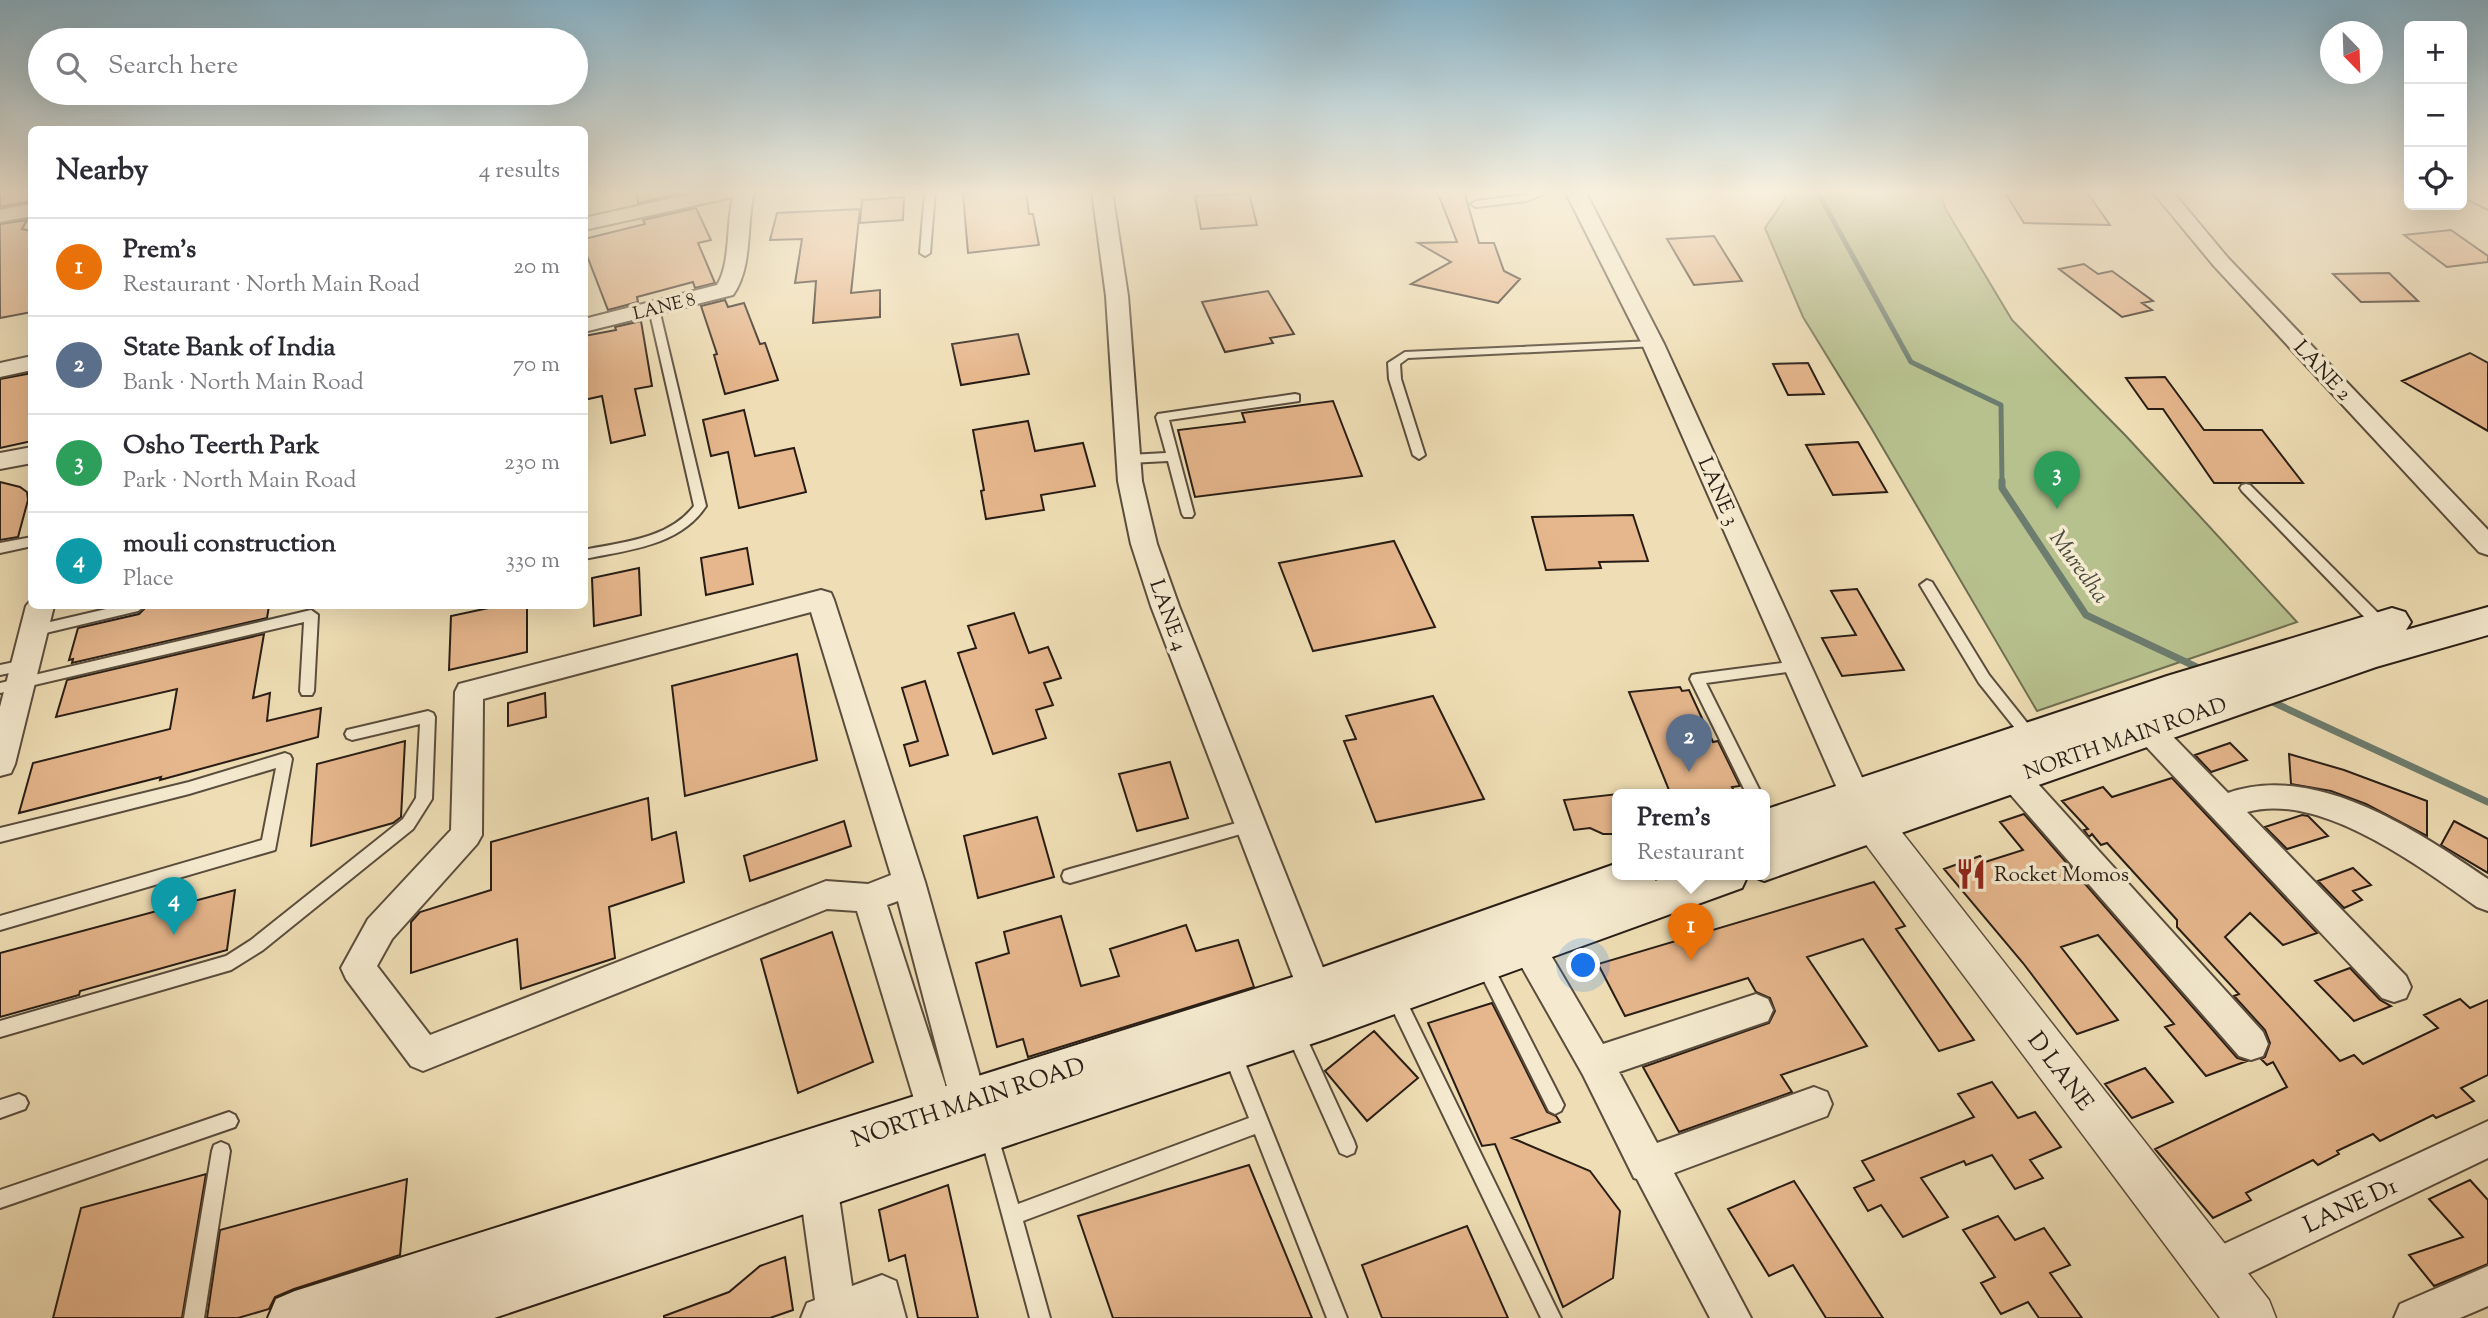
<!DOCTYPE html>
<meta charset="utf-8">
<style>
body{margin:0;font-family:"Sorts Mill Goudy",serif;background:#f2f2f3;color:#2b2b33}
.controls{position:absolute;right:21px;top:21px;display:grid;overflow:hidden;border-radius:10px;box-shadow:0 7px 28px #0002}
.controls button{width:63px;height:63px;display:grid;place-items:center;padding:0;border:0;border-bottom:2px solid #e1e1e2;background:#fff;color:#2b2b33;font:35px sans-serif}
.compass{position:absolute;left:2320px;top:21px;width:63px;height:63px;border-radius:50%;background:#fff;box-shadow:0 7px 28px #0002;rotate:157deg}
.you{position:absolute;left:1584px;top:966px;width:24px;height:24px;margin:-18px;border:5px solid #fff;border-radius:50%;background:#1a73e8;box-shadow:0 0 0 10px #1a73e833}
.badge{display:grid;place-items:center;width:46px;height:46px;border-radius:50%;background:#d93025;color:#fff;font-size:23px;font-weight:700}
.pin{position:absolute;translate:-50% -58px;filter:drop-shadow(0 2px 4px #0008)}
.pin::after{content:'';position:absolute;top:37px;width:24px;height:21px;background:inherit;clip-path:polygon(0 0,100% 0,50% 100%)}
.popup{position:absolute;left:1612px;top:789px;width:158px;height:91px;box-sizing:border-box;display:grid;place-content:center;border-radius:10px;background:#fff;filter:drop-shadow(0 2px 5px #0005);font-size:23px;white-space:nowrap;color:#7c7c81}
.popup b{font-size:26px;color:#2b2b33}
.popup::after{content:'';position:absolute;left:50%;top:100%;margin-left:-14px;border:14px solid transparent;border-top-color:#fff}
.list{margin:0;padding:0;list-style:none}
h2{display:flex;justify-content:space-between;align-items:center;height:91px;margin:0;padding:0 28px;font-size:30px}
h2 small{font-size:23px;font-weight:400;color:#7c7c81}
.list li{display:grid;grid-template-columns:46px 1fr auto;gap:21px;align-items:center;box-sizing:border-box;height:98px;padding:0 28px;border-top:2px solid #e1e1e2}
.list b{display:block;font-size:26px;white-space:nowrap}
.list p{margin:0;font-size:23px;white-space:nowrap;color:#7c7c81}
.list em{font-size:23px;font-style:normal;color:#7c7c81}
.icon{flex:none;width:38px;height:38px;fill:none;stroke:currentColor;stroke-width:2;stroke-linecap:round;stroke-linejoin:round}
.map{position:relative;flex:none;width:2488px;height:1318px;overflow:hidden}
.search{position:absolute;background:#fff;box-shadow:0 7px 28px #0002;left:28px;top:28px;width:560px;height:77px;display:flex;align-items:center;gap:18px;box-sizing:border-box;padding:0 24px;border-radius:38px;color:#7c7c81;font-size:26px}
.panel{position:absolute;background:#fff;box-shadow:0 7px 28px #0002;left:28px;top:126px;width:560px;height:483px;border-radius:10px}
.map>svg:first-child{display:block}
.green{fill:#b7c18e;stroke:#706f52;stroke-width:2}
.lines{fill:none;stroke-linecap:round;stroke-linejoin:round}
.stream-far1{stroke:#6c7c6e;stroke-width:5}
.stream{stroke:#6c7c6e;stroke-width:7}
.building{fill:#e6b68c;stroke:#281d15;stroke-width:2}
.service-casing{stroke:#5a4d3d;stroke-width:4}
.minor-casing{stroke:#5a4d3d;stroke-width:4}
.tertiary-casing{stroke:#5a4d3d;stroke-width:3}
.secondary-casing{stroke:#281d15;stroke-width:4}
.service{fill:#f5eacf;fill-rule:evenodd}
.minor{fill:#f5eacf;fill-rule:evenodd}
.tertiary{fill:#f5eacf;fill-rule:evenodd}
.secondary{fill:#f5eacf;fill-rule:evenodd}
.labels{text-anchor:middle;stroke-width:7;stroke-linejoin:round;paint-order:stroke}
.far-street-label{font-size:18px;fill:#281d15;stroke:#f5eacf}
.street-label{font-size:21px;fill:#281d15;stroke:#f5eacf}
.poi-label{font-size:21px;fill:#281d15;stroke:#f5eacf;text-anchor:start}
.water-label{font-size:23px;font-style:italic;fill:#4a4d41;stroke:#f5eacf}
.near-street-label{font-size:24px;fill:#281d15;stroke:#f5eacf}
</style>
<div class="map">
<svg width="2488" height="1318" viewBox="0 0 2488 1318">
<rect width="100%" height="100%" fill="#efdeb5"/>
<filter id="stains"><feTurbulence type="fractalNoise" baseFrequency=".00286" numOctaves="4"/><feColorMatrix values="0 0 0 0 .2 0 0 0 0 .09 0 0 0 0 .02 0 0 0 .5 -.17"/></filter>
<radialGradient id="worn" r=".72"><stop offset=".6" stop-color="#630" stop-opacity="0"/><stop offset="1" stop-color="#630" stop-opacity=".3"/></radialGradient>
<path class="green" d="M1783,191H1940L1945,208L2012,320L2126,436L2297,622L2037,711L1870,426L1803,317L1765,228L1785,199Z"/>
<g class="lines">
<path class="stream-far1" d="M1817,191L1911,362L2001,405L2002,483"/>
<path class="stream" d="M2002,481V488L2086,615L2205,671
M2266,699L2488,802"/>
</g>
<path class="building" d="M0,191H32V201L0,207Z
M637,191H688V192L638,203Z
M1001,191H1026L1029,214H1033L1039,245L968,253L963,194Z
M1437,191H1464L1479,243H1494L1504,271L1520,279L1498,303L1411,284L1451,262L1418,243L1457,242Z
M2004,191H2086L2110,225L2024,223Z
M1249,193L1257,225L1201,229L1195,196Z
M904,197L903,220L860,223L862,200Z
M696,208L711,240L698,243L715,283L695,288L693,282L637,297L638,302L608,310L584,248V239L645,224L643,220Z
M860,209L851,293L880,290V317L813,323L816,281L795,283L802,239L770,240L777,213Z
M27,220L22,229L32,231V312L0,318V224Z
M2451,230L2488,256V262L2447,267L2404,235Z
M1714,236L1742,281L1694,285L1667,239Z
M2084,264L2098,274L2112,271L2153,301L2142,303L2152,310L2122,317L2059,269Z
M2389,273L2418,301L2361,302L2333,274Z
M1268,291L1294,334L1270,338L1273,343L1225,352L1202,302Z
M725,300L728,307L744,303L760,344L765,343L778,380L725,394L714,355L717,354L701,306Z
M641,321L652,386L635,389L645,435L611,443L602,396L584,400V336L616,330L615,327Z
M1018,334L1029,374L961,385L952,344Z
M2470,353L2488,363V431L2402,381Z
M1808,363L1824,394L1788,395L1773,364Z
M32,373V441L0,448V379Z
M2165,377L2204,430H2262L2303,483H2214L2163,409H2148L2126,378Z
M1333,401L1362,476L1195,497L1178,430L1245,422L1242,413Z
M744,410L755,456L794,448L806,492L739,508L728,452L711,456L703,420Z
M1028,421L1035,451L1083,443L1095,486L1041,495L1044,510L986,519L981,491L984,490L973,430Z
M1858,442L1887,492L1833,495L1806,445Z
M0,482L20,487L27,492L28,500L18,537L0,540Z
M1633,515L1648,561L1599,562L1601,568L1546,570L1532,517Z
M1394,541L1435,627L1313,651L1279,563Z
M747,548L753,584L706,595L701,558Z
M639,568L641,615L594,626L592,578Z
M1857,589L1904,670L1842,676L1822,638L1856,635L1831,591Z
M147,606H269L267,618L72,663L73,659L69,660L78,628L139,614Z
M498,606H527V652L449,670L451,616Z
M1014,613L1029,653L1048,647L1061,678L1044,683L1053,705L1036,710L1046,738L993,754L958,653L976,648L968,626Z
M264,634L253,698L270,693L267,721L321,708L318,737L160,780L161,777L19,813L33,763L170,729L177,689L56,717L67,680Z
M797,654L817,760L685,796L672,686Z
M925,681L948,755L910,766L904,745L918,741L902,688Z
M1680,687L1682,691L1689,690L1713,742L1718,741L1740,786L1732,787L1736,795H1671L1629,692Z
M545,693L546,717L508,726V703Z
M1433,696L1484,799L1376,822L1344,741L1356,739L1346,716Z
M405,741L401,817L393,823L311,846L317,764Z
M2230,743L2247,760L2211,772L2195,755Z
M2289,754L2344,770L2427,801V836L2366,804L2331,791L2291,784Z
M1170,762L1188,818L1137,831L1119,774Z
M2172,778L2317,933L2283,945L2250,913L2225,937L2340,1061L2354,1055L2363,1064L2438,1028L2424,1015L2460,999L2470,1008L2488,1000V1075L2461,1088L2474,1101L2436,1118L2433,1115L2380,1141L2373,1134L2337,1151L2339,1154L2318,1165L2313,1160L2246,1193L2251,1200L2213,1218L2155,1149L2287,1087L2273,1062L2267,1065L2261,1059L2265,1057L2270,1043L2265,1030L2234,996L2239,994L2177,927V920L2107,843L2101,845L2092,834L2089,837L2084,830L2088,829L2062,801L2103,787L2112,797Z
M1618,794V834H1603L1590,828L1574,830L1564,800Z
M648,798L652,840L676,832L684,882L609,907L615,958L521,989L517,939L411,973V922L420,912L491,890V842Z
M2024,814L2237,1058L2247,1061L2206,1076L2165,1027L2174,1024L2098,935L2061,947L2118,1020L2077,1034L2023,963L1944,869L1980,856L1985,862L2023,850L2000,822Z
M2302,815L2308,816L2328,836L2287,849L2265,827Z
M1037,817L1054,877L978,898L964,836Z
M844,821L851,846L750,881L744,856Z
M2454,821L2488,839V873L2441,845Z
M2353,868L2371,885L2353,891L2362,900L2344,908L2318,881Z
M1874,882L1905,926L1896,929L1974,1040L1939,1051L1863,939L1807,957L1867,1046L1781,1075L1792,1092L1679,1132L1643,1067L1769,1023L1775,1011L1770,998L1756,992L1748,978L1625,1016L1598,964Z
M235,890L227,950L80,991L79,995L0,1017V953Z
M1061,916L1081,986L1119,976L1110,949L1186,925L1196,951L1238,940L1254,987L1028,1057L1023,1039L997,1047L976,963L1009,953L1004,932Z
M832,932L873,1062L798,1093L761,959Z
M2350,968L2380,1000L2391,1006L2354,1021L2315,981Z
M1492,1003L1547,1112L1556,1116L1560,1122L1512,1138L1590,1171L1620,1211L1613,1278L1563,1307L1495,1144L1482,1146L1428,1023Z
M1374,1031L1418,1078L1367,1121L1325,1071Z
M2145,1068L2173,1102L2132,1118L2105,1084Z
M1992,1082L2018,1118L2035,1112L2061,1147L2030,1160L2043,1178L2015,1189L1992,1155L1966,1165L1964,1161L1921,1178L1948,1217L1903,1237L1881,1205L1868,1211L1854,1188L1874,1180L1862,1161L1974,1117L1958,1094Z
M1249,1165L1312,1318H1113L1078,1216Z
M206,1174L182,1318H53L81,1208Z
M407,1179L400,1255L294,1289L275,1297L269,1309L238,1318H207L220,1230Z
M2470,1180L2488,1200V1264L2434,1286L2409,1255L2463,1237L2429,1199Z
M1794,1181L1883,1318H1826L1793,1265L1769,1276L1728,1209Z
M948,1185L978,1318H918L905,1255L889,1261L879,1210Z
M1998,1216L2015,1240L2044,1228L2070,1265L2050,1273L2082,1318H2039L2028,1302L2001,1314L1981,1283L1995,1277L1963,1230Z
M1467,1226L1508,1318H1382L1362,1265Z
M785,1257L793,1310L770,1318H664V1316L729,1292L760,1266Z"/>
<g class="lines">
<defs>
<path id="service" d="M925,191H935L930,253L925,256L920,253Z
M1535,191L1546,193L1527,201L1476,207L1471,204L1476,201L1525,195Z
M654,306L659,309L706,506C680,546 628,550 584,559V550C622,542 669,539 694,506L649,309Z
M1653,341L1659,344L1657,346L1408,358L1400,364L1401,379L1425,455L1419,459L1413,455L1389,379L1388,363L1405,352Z
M1295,394L1299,395V401L1169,420L1194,514L1192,517H1184L1182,514L1168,461L1129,463L1123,459L1129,455L1166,453L1156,417L1158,414Z
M2246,484L2250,485L2386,621L2388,625L2386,629H2376L2242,491L2240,488L2242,485Z
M32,537V546L0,553V543Z
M1927,580L1932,582L1989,675L2036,734L2038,738L2036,742H2026L1979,683L1920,585Z
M119,606H145L138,611L33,636L26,631L33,626Z
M311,610L318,615L314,691L312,695H302L300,691L304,622L0,693V683Z
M24,660L29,661L31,665L29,669L0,675V665Z
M1797,661L1802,662L1804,666L1802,670L1706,683L1762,795H1747L1690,679L1692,675L1697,674Z
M428,711L433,713L435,717L432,799L413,829L263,950L231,970L0,1037V1021L226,956L251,940L403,819L416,798L420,724L352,740L347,738L345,734L347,730Z
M285,753L290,755L292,759L275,850L0,930V916L262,840L276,768L189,794L0,842V828L189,782Z
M1251,819L1256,820L1259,825L1256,830L1251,831L1070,883L1064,881L1062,876L1064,871L1070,869Z
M1483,955L1489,958L1561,1099L1564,1105L1561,1111L1555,1114L1549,1111L1475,963L1477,958Z
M1394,986L1400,988L1561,1318H1541L1385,994L1388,988Z
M1295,1024L1301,1026L1354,1141L1356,1147L1354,1153L1347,1156L1340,1153L1286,1032L1289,1026Z
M1232,1045L1238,1047L1241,1053L1347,1318H1327L1255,1134L1023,1221L1050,1318H1030L980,1133L983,1127L989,1124L995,1127L1018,1204L1249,1118L1223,1053L1226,1047Z
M19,1094L25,1097L28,1103L25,1109L0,1118V1100Z
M229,1112L235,1115L238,1121L235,1127L0,1208V1190Z
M221,1142L228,1145L230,1151L204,1318H184L212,1151L214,1145Z"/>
<path id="minor" d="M705,191H754C746,225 753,267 733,295L584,332V319L717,285C731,263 726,224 733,197L584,230V218Z
M1092,191H1112L1128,296L1142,481L1157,544L1179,606L1339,1008L1334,1019L1322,1024L1310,1019L1305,1008L1151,606L1131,544L1118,481L1106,296Z
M1565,191H1585L1664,344L1870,795L1866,804L1855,807L1844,804L1840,795L1642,344Z
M2152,191H2172L2228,258L2488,530V555L2479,552L2214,266Z
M2462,191H2482L2488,195V209L2462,196Z
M32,204V216L0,222V210Z
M32,356V370L0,377V363Z
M32,447V463L0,469V453Z
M821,590L831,593L834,600L925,882L987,1102L982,1114L969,1119L956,1114L951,1102L898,901L887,905L954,1112L949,1124L936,1130L923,1124L918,1112L857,911L827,909L423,1071L411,1066L346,979L341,968L368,919L451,830L455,692L459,684ZM811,612L891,875L868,884L826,881L430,1035L377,966L392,939L477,844L482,835L483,699Z
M32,599V606H54L15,764L11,773L0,776V707L26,606Z
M2135,705L2145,708L2228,793C2316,762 2418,831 2488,879V911L2477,907C2420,867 2320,791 2247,812L2406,976L2411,987L2406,998L2394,1002L2382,998L2125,724L2120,716L2125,708Z
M2000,750L2011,754L2263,1032L2268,1044L2263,1056L2251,1060L2239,1056L1989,770L1985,762L1989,754Z
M1527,930L1539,935L1603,1044L1756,994L1768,999L1773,1010L1768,1021L1619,1072L1657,1143L1814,1087L1827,1092L1832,1104L1827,1116L1674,1173L1751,1318H1710L1637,1179L1634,1178L1583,1075L1515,955L1510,945L1515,935Z
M2488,1121V1158L2226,1284L2212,1290L2198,1284L2192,1270L2198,1256Z
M818,1165L831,1171L837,1184L852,1286L882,1275L896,1281L906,1318H801L807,1303L815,1300L799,1184L805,1171Z
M2488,1266V1306L2460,1318H2394L2400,1304Z"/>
<path id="tertiary" d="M1872,807L1886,812L2269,1300L2276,1318H2220L1858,834L1853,823L1858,812Z"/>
<path id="secondary" d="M2488,607V635L2376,667L1764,881L1749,875H1764V810L2167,676L2392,608L2405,612L2411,622L2406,630Z
M1618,863V875H1658L1655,881L1671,875H1748L1742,888L1326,1039L494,1318H268L276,1299L295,1291L1315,970Z"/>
</defs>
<use href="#service" class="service-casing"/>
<use href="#minor" class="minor-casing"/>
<use href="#tertiary" class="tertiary-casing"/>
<use href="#secondary" class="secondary-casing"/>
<use href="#service" class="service"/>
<use href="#minor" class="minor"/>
<use href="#tertiary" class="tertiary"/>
<use href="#secondary" class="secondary"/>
</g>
<linearGradient id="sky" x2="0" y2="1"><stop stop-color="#89b7cf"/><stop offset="0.51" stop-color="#f8f0de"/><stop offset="1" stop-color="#f8f0de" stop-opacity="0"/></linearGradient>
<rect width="2488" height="376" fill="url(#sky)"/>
<defs>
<symbol id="restaurant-bare" viewBox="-9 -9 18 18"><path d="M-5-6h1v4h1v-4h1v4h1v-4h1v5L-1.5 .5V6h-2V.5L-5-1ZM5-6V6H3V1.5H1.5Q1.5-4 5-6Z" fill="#8f2418" stroke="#f5eacf" stroke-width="2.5" paint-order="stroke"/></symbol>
</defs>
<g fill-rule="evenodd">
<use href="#restaurant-bare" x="1949" y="852" width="44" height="44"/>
</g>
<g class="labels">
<g class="far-street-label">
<text transform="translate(664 306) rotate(-14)" y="6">LANE 8</text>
</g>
<g class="street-label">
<text transform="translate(2323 370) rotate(47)" y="7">LANE 2</text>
<text transform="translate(1719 491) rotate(66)" y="7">LANE 3</text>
<text transform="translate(1169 615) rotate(70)" y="7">LANE 4</text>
<text transform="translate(2125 738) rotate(-19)" y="7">NORTH MAIN ROAD</text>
</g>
<g class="poi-label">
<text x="1994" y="881">Rocket Momos</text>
</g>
<g class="water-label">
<text transform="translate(2080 566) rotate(54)" y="8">Muredha</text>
</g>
<g class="near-street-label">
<text transform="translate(2061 1071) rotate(53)" y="8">D LANE</text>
<text transform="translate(968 1102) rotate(-18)" y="8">NORTH MAIN ROAD</text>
<text transform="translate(2350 1205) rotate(-25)" y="8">LANE D1</text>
</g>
</g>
<rect width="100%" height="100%" filter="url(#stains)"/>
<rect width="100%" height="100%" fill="url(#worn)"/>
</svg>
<div class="controls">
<button>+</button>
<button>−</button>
<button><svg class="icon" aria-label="locate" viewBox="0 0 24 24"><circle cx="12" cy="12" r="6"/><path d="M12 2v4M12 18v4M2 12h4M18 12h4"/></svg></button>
</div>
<svg class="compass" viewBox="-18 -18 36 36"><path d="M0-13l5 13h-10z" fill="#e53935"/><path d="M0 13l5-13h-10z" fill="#7c7c81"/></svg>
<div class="you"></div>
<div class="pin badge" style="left:1691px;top:961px;background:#e8710a">1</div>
<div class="popup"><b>Prem's</b>Restaurant</div>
<div class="pin badge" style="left:1689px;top:772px;background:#5c6f8a">2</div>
<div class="pin badge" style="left:2057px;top:509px;background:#2e9e5b">3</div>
<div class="pin badge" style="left:174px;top:935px;background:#0f9aa8">4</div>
<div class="search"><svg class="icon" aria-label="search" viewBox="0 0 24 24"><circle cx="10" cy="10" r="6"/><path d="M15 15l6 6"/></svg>Search here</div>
<section class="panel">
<h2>Nearby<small>4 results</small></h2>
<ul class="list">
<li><span class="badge" style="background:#e8710a">1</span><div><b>Prem's</b><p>Restaurant · North Main Road</p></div><em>20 m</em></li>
<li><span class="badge" style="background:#5c6f8a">2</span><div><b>State Bank of India</b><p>Bank · North Main Road</p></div><em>70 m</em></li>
<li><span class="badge" style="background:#2e9e5b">3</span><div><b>Osho Teerth Park</b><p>Park · North Main Road</p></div><em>230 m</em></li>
<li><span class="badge" style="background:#0f9aa8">4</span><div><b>mouli construction</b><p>Place</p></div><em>330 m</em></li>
</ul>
</section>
</div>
